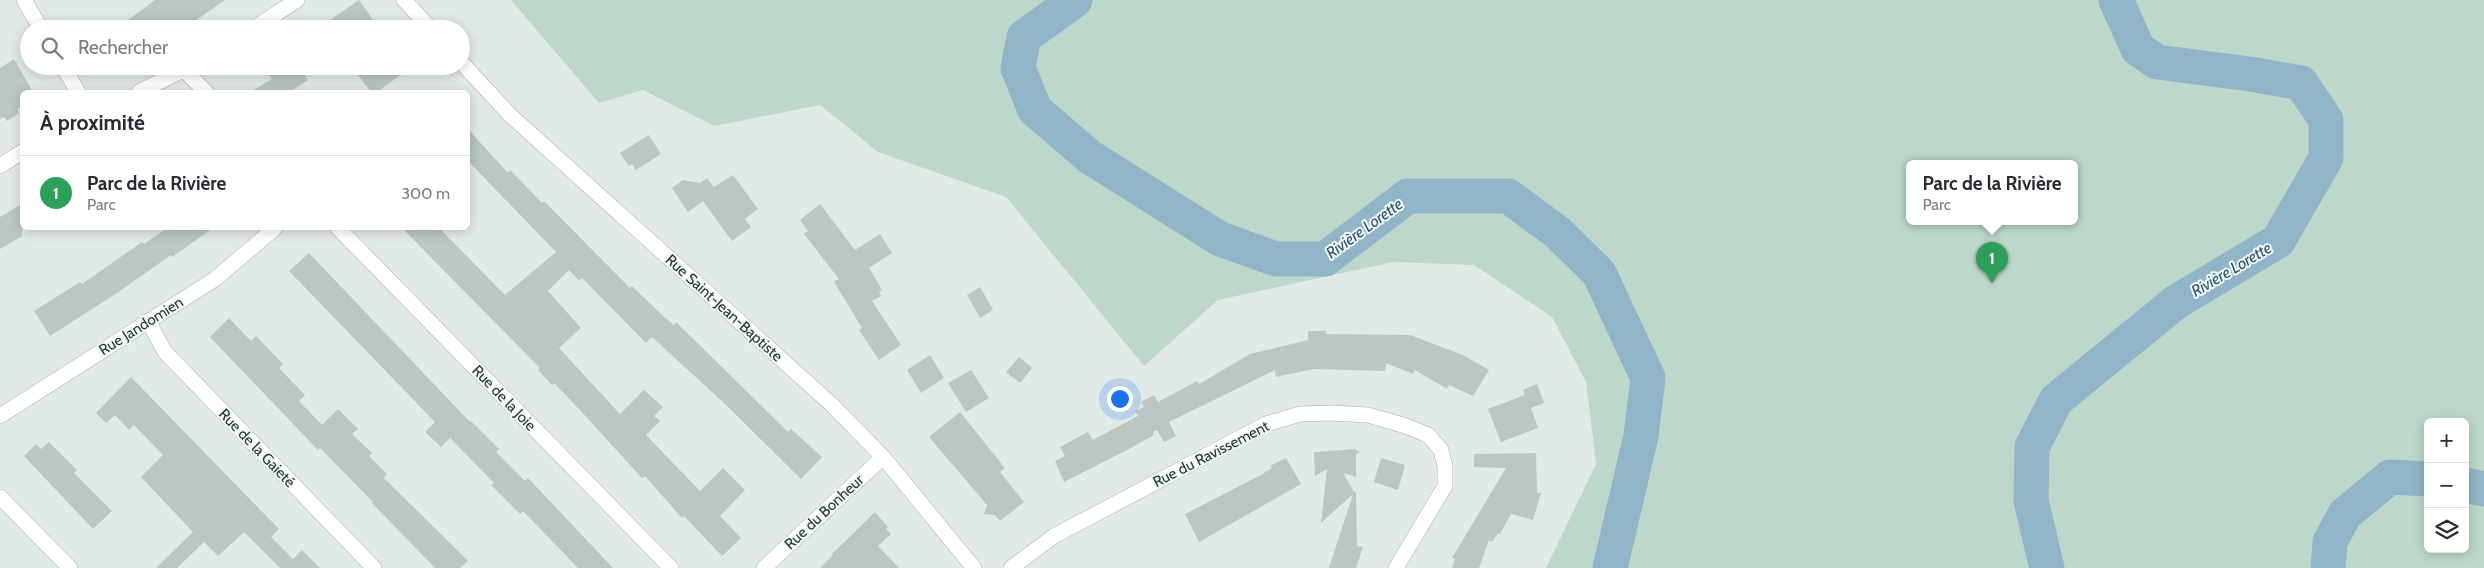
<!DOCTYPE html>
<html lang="fr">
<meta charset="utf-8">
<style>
body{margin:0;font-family:Cabin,sans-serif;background:#f2f2f3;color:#2b2b33}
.controls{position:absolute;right:15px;bottom:15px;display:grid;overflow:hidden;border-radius:8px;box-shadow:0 2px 12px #0003}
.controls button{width:45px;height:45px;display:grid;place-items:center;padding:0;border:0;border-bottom:1px solid #e1e1e2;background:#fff;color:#2b2b33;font:25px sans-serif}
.you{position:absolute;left:1119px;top:398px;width:18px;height:18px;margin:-12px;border:4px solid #fff;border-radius:50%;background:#1a73e8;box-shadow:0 0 0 8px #1a73e833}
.badge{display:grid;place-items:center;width:32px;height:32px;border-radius:50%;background:#7c5f4b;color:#fff;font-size:16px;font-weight:700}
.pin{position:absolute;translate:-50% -41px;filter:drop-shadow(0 1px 2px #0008)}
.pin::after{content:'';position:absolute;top:26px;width:18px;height:15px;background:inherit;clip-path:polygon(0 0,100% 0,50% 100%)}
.popup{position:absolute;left:1906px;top:160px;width:172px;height:65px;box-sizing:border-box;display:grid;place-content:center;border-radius:8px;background:#fff;filter:drop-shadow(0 1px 4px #0005);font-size:16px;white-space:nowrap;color:#7c7c81}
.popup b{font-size:19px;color:#2b2b33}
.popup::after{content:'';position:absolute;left:50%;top:100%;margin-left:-10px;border:10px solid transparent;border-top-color:#fff}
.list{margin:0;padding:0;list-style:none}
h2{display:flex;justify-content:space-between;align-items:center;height:65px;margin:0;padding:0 20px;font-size:21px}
h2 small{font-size:16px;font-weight:400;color:#7c7c81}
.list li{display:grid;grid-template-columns:32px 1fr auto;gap:15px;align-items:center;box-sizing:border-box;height:75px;padding:0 20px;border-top:1px solid #e1e1e2}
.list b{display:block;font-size:19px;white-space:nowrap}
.list p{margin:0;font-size:16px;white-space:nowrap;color:#7c7c81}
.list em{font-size:16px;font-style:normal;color:#7c7c81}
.icon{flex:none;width:28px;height:28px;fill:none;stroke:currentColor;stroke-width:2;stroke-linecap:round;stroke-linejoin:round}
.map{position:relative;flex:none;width:2484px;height:568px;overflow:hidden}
.search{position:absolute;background:#fff;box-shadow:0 2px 12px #0003;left:20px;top:20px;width:450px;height:55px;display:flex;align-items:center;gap:12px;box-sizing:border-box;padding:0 18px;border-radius:28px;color:#7c7c81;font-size:19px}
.panel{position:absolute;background:#fff;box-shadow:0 2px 12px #0003;left:20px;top:90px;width:450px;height:140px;border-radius:8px}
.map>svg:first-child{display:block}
.green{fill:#bdd8ca;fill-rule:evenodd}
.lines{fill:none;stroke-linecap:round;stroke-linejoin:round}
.river{stroke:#90b4c8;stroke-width:35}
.building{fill:#bac7c4}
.minor-casing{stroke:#a5b1af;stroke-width:16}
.minor{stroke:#fff;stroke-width:15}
.labels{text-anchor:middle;stroke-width:4;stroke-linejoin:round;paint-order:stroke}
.street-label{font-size:15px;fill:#243937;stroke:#f2f7f5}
.water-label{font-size:16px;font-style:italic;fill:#26536d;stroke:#f2f7f5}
</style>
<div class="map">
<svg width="2484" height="568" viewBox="0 0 2484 568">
<rect width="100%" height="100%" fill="#e2eae8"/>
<path class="green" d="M511,0H2484V568H1546L1596,464L1586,382L1552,317L1474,265L1393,262L1218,300L1144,366L1006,197L878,152L820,105L714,126L643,90L599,103ZM1910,164H2074V222H1910ZM2428,422H2465V549H2428Z"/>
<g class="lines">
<path class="river" d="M1075,0L1024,37L1018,68L1035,110L1090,157L1220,239L1276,259H1325L1408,196H1508L1557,232L1599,273L1648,378L1641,436L1610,568
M2465,485L2484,489
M2047,568L2031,501L2032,447L2056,400L2176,302L2278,241L2326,158V120L2301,83L2250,74L2157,62L2138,49L2116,0
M2328,568L2330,542L2345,514L2390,477L2428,479"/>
</g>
<path class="building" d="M155,0H225L183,29H116Z
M359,0L373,20L360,29H317Z
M14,59L33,92H22V106L17,109L19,113L7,121L4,117L0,119V68Z
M264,66H299L308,80L290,92H250L272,79Z
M367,66H413L377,92H371L357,74Z
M468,129L508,173L510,170L542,203L544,201L630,288L632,286L664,317L674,325L676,322L788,432L791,429L822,457L801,479L724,403L652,337L646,343L582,278L579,281L569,270L548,291L581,328L559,348L620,414L644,390L663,407L654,416L660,421L646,435L700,491L723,468L745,490L720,516L741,538L722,556L684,516L682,518L645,476L642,478L579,409L554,383L552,385L538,370L540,368L402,228H439L505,295L556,252L468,161Z
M649,135L661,154L636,170L632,164L629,166L620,153Z
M733,175L758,209L745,219L751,227L732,241L703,201L688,212L672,188L683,180L700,183L707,178L714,187Z
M22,204V236L0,249V217Z
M820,204L855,250L880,234L892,253L869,268L882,290L879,292L881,296L872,301L901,345L879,360L859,330L862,328L834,282L839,279L804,234L808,231L800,220Z
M167,228H213L172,257L171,255L117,293L50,336L34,311L80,282L82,284L142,242L144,244Z
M309,253L470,422L471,421L499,449L496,452L525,481L528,478L613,568H578L523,511L520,514L491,485L494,483L450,438L441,447L425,432L435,422L289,271Z
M980,287L993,310L980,318L967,295Z
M229,318L251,341L256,336L283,364L279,368L305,395L299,401L322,425L338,409L358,429L352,434L372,453L369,456L387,474L384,478L468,561L460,568H435L372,503L373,502L320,448L318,450L210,337Z
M1308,331H1326V334L1410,335L1463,355L1489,370L1473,396L1449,385L1447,389L1415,370L1413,374L1386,363L1385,371L1313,369L1276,377L1275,370L1169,422L1176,436L1164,442L1157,430L1153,432L1154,435L1129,449L1064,482L1055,461L1065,456L1060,447L1088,432L1093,440L1138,416L1135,411L1144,407L1141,402L1154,395L1158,402L1197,381L1199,384L1250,354L1308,340Z
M930,355L944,378L921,393L907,370Z
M1019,357L1032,368L1020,383L1006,372Z
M971,370L989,398L966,412L948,383Z
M131,377L279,529L271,537L293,559L302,550L320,568H280L244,532L218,556L204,542L177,568H156L193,532L141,477L163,455L134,425L129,430L115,415L106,423L96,413Z
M1537,384L1544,403L1531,408L1538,428L1501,442L1488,409L1525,395L1523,390Z
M960,412L1005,468L1000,472L1024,502L1000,521L995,515L984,514L987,505L929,437Z
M49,442L77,470L74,473L112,511L93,529L24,456L36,444L41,449Z
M1329,449L1331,451L1356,449V451H1361L1356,454V477L1343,473L1354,492H1356L1357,546L1363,547L1356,568H1329L1353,494L1321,523L1327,469L1315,476L1314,452L1329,451Z
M1536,453L1537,493H1541L1533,520L1511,514L1500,534L1498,533L1492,542L1489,540L1479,568H1452L1455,559L1452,558L1506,468L1474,467V454Z
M1286,458L1301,484L1199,542L1185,514L1261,475L1272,468L1270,466Z
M1381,458L1405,465L1398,490L1374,482Z
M875,512L888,527L886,529L891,534L878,546L899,568H820L833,555L832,554Z"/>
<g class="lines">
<defs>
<path id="minor" d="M24,0L41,29
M404,0L431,29
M253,29L297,0
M461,62L510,115L831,404L883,457L974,568
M63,66L78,92
M184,70L206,92
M139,92L191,66
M0,166L22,152
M338,228L671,568
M148,321L165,352L374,568
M0,416L215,279L275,228
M0,497L70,568
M764,568L883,457
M1011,568L1054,536L1266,424L1300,414L1330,413L1368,415L1406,426L1428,435L1441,450L1445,466V486L1396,568"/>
</defs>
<use href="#minor" class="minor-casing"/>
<use href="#minor" class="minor"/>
</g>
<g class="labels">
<g class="street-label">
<text transform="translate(724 308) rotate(42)" y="5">Rue Saint-Jean-Baptiste</text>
<text transform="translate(141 326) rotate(-32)" y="5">Rue Jandomien</text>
<text transform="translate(504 398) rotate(46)" y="5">Rue de la Joie</text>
<text transform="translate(257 448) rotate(46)" y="5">Rue de la Gaieté</text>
<text transform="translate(1211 454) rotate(-27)" y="5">Rue du Ravissement</text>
<text transform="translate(824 512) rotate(-43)" y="5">Rue du Bonheur</text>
</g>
<g class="water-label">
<text transform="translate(1364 228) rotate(-36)" y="6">Rivière Lorette</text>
<text transform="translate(2231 269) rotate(-31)" y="6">Rivière Lorette</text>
</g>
</g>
</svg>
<div class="controls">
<button>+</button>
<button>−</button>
<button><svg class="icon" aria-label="layers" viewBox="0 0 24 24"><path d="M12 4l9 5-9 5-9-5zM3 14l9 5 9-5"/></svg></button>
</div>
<div class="you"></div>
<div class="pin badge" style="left:1992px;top:283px;background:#2e9e5b">1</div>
<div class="popup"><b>Parc de la Rivière</b>Parc</div>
<div class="search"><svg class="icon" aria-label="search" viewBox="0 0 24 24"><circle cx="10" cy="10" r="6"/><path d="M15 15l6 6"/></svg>Rechercher</div>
<section class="panel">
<h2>À proximité<small></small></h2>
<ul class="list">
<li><span class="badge" style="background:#2e9e5b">1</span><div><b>Parc de la Rivière</b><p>Parc</p></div><em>300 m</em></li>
</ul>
</section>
</div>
